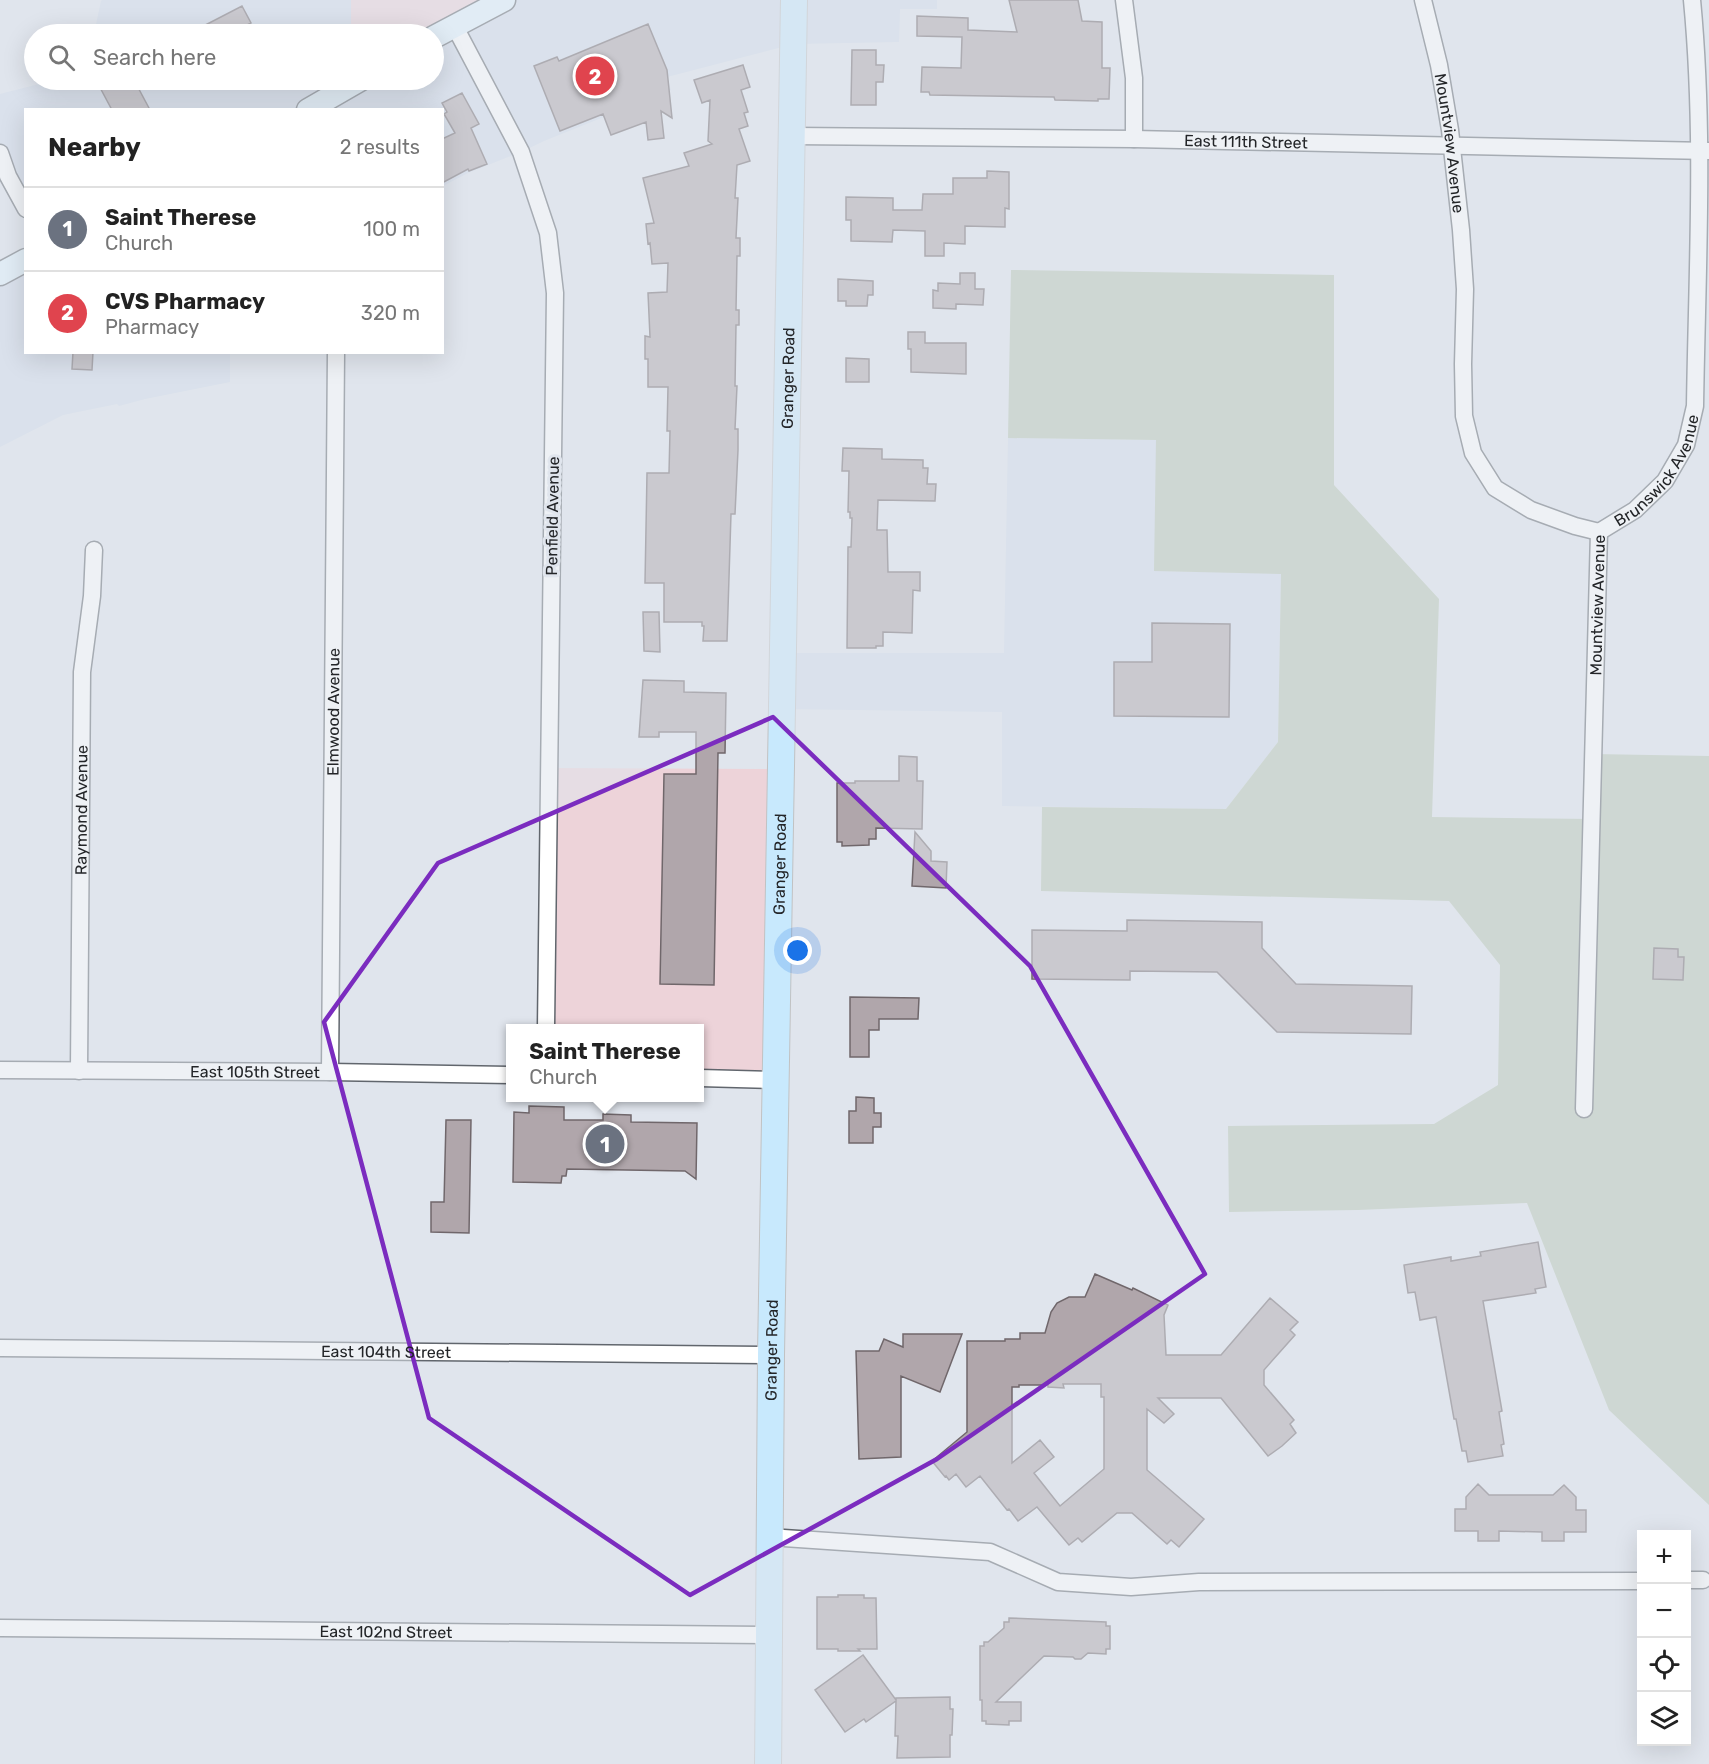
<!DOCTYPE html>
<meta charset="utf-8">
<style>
body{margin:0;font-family:Rubik,sans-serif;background:#f2f2f2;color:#222}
.controls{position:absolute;right:18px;bottom:18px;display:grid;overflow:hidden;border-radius:0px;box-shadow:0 6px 24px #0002}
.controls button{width:54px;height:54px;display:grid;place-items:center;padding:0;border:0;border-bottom:2px solid #e0e0e0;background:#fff;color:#222;font:30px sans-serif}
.you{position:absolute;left:798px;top:951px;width:21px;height:21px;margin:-15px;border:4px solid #fff;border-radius:50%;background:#1a73e8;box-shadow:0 0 0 9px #1a73e833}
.badge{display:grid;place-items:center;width:39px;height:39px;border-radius:50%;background:#db2777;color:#fff;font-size:20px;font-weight:700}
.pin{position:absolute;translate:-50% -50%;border:3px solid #fff;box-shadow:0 2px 6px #0006}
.popup{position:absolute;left:506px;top:1024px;width:198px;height:78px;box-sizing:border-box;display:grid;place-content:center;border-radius:0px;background:#fff;filter:drop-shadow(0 2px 4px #0005);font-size:20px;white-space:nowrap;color:#767676}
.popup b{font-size:22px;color:#222}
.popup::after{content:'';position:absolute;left:50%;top:100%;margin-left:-12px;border:12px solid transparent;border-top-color:#fff}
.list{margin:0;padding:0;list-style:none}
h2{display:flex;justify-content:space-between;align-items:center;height:78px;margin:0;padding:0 24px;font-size:26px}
h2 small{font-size:20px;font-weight:400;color:#767676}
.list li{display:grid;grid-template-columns:39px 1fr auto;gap:18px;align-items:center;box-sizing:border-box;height:84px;padding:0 24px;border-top:2px solid #e0e0e0}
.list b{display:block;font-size:22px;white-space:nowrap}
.list p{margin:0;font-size:20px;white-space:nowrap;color:#767676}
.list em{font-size:20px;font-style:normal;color:#767676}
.icon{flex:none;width:33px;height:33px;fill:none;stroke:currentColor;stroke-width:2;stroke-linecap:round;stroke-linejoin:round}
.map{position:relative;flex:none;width:1709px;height:1764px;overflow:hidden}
.search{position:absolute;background:#fff;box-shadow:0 6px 24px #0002;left:24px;top:24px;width:420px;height:66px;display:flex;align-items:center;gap:15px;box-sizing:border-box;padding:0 21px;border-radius:33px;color:#767676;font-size:22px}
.panel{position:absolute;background:#fff;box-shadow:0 6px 24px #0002;left:24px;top:108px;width:420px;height:246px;border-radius:0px}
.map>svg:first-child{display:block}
.built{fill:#d2dbea}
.education{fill:#edd3d9}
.green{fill:#b8c6b3}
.building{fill:#b0a6ab;stroke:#70676b;stroke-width:1.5;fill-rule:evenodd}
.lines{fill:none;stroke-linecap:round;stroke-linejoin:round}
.minor-casing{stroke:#61666d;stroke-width:19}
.secondary-casing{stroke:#61666d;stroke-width:25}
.primary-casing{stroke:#c1c2c3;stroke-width:28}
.minor{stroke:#fff;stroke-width:16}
.secondary{stroke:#e3f4fe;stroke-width:22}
.primary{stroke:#c8e9fd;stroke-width:26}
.marked{fill:none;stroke:#7b2cbf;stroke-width:4.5;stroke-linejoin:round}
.labels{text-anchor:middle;stroke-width:6;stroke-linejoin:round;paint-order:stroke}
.street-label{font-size:16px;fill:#232528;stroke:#e0e5ed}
</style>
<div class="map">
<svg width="1709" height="1764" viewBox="0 0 1709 1764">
<rect width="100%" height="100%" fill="#e0e5ed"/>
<path class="built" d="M102,0H351V34H94L101,1Z
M504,0H937V9H900L899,42L794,44L667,77L671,90L544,141L521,152L468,173L443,186L442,110H26L25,209L0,153V94L55,80H434V37Z
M25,260L26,352L230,353V382L145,399L119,406L117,404L63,415L0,447V274Z
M1008,438L1157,440L1155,571L1281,573L1278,742L1226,809L1002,806V712L783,709L784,653H1004Z"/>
<path class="education" d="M351,0H504L434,34H351Z
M549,768L782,769L776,1080L700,1078V1028H546Z"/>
<path class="green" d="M1011,270L1334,275V485L1439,599L1432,817L1592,819L1593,754L1709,756V1505L1609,1410L1527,1203L1358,1210L1229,1212L1228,1126L1434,1124L1498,1085L1500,965L1449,901L1041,891L1042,807L1226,809L1278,742L1281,574L1154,571L1156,440L1008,438Z"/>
<path class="building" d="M1009,0H1078L1082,21L1102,22V68H1110L1109,99H1098V101L1055,100L1054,97L930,95L929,92H921L922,67L961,68L962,37L917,36V16L968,18V30L1017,32Z
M242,6L251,23L243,27L247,34H188Z
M648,24L667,70L672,118L661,111L664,138L648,140L646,122L611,135L603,114L560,131L534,66L557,57L559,61Z
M852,50H876V65H884L883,82H876V105H851Z
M743,65L750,87L741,90L748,112L744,113L748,126L739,129L750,161L737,165L735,198H738L736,238H740V256H737L736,310H739V325H736L735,386H737L735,429H738V450L735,514H731L727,641H703L704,626H702V622H664V583H645L647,473H669L670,431H667L668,387H648V359H645V336L650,337L648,293L667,292L668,263L652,264L650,243L648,244L646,224L654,223L643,178L689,166L684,153L712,144L708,141L710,100L702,103L694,80Z
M96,80H134L150,110H112Z
M462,93L479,124L471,128L487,164L469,171L468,169L442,183V139L455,133L444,114L447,112L442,103Z
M987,171L1009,172V209L1005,208V227L965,226V244L944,243V256H925V231L893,230L892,242L851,241V220H846V197L893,198V210H922L923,194H953V178H987Z
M960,273H975V289H984L983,305L956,304V309L933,308V290L938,291V283L960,284Z
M838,279L873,281V295H868L867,306H846V301H838Z
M908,332H925V343H966V374L911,372V349H908Z
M73,352H93L92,370L72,369Z
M846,358L869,359V382H846Z
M843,448L882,449V459L923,460V468H928L927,484H936L935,501L878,500L877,530H887L888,572H920V591L913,590L912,633L883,632V646H876V648H847L848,547H851L852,518H850V512H848L849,471H842Z
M643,612H659L660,652L644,651Z
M1152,623L1230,624L1229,717L1114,716V662H1152Z
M643,680L684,681V692L726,693L725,753H718L714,985L660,984L664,774H696V732H659V737H639Z
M899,756L917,757V781H923L922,829L876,828V839H869V845L842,846V842H837V783H855V781H899Z
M915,832L931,851V861L947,862L946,888L912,886Z
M1127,920L1262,922V948L1296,984L1412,986L1411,1034L1277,1032L1217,972L1130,971V980L1032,979V930L1127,931Z
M1654,948L1678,949V957H1684L1683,980L1653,979Z
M850,997L919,998L918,1019H879V1030H869V1057H850Z
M856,1097L874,1098V1113H881V1127H873V1143H849V1111H856Z
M529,1106L564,1107V1120H603V1114L631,1115V1122L697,1123L696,1179L685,1171L567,1169L566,1176H562L561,1183L513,1182L514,1112L529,1113Z
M446,1120H471L469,1233L431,1232V1202H444Z
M1538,1242L1546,1287L1535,1289L1536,1293L1483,1301L1502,1411L1499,1412L1504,1444L1501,1445L1503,1456L1468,1462L1466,1451H1462L1456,1419H1454L1436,1317L1420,1320L1415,1292L1408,1293L1404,1265L1451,1257V1261L1481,1256L1480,1252Z
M1095,1274L1132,1290L1133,1288L1168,1305L1164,1315L1166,1355H1221L1270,1298L1298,1322L1290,1330L1295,1335L1264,1370V1385L1294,1420L1290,1424L1296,1433L1282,1446L1268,1456L1221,1398H1158L1174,1414L1164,1423L1147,1409V1470L1204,1519L1179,1547L1171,1540L1167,1544L1132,1513H1117L1082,1542L1078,1538L1069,1545L1037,1507L1018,1521L1009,1509L1007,1510L980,1476L966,1487L956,1474L949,1480L946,1476L945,1477L932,1461L967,1432V1341H1005V1339H1020V1333H1045L1051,1312L1057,1303L1069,1297H1085ZM1063,1384H1101V1397H1104V1469L1060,1506L1034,1473L1054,1457L1040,1440L1012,1463V1387H1019V1385H1048V1387L1064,1388Z
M903,1334H962L940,1392L901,1376V1457L859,1459L856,1351H879L884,1339L903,1347Z
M1478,1484L1489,1495H1553L1564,1485L1576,1497V1510H1586V1532H1564V1541H1542V1532L1499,1531V1541H1478V1531H1455V1509H1466V1497Z
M838,1595H864V1598H876L877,1649H858L860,1651H838V1649H817V1597H838Z
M1009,1618L1106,1622V1626H1110V1649H1106V1654L1088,1653L1081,1659H1075L1073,1657L1044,1656L996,1702H1021V1721H1009V1725L986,1724V1721H982V1700H980V1646H984V1642H988L1004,1628V1622H1009Z
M863,1655L896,1700V1698L950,1697V1709H953L952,1735H950V1757L897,1758L898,1736H895L896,1701L866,1722L864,1719L845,1732L815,1690Z"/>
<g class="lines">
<defs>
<g id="minor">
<path d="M1124,0L1134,78V139"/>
<path id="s1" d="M1423,0L1439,65L1450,130L1461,230L1465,289L1463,364L1464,416L1473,453L1495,488L1531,510L1575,526L1599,532"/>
<path d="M454,25L521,152L548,233L555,293L546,1028"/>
<path id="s2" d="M793,136L1134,139L1709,151"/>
<path d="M0,153L8,176L26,209"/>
<path id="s3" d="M1599,532L1635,510L1665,481L1686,445L1695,406C1697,271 1705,135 1692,0"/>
<path id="s4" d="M0,1070L330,1072L510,1075"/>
<path id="s5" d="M79,1071L82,672L92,596L94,550"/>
<path id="s6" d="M330,1072L336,352"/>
<path d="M700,1078L776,1080"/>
<path id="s7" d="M1584,1109L1599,532"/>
<path id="s8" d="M0,1348L771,1355"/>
<path d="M769,1537L990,1552L1058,1582L1131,1587L1199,1582L1642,1581"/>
<path d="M1686,1580H1703"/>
<path id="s9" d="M0,1628L770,1635"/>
</g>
<path id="secondary" d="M434,37L504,0
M308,110L360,80
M0,274L26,260"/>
<g id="primary">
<path id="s10" d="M768,1764C770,1628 769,1492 771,1355L794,0"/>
</g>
</defs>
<use href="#minor" class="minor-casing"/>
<use href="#secondary" class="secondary-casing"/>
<use href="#primary" class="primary-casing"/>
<use href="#minor" class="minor"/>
<use href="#secondary" class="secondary"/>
<use href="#primary" class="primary"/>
</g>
<path d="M0 0H1709V1764H0ZM773,717L1030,966L1205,1274L937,1459L690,1595L429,1418L324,1022L438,863Z" fill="#e0e5ed" fill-opacity=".55" fill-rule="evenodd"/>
<path class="marked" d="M773,717L1030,966L1205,1274L937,1459L690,1595L429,1418L324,1022L438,863Z"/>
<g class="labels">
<g class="street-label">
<text dy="6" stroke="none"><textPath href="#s2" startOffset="453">East 111th Street</textPath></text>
<text dy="6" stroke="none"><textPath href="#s1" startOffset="146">Mountview Avenue</textPath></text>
<text dy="6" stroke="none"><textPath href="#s10" startOffset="1386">Granger Road</textPath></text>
<text dy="6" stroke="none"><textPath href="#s3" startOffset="88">Brunswick Avenue</textPath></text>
<text transform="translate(552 516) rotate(-89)" y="6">Penfield Avenue</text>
<text dy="6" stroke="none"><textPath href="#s7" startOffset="504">Mountview Avenue</textPath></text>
<text dy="6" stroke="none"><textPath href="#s6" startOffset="360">Elmwood Avenue</textPath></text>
<text dy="6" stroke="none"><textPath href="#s5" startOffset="261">Raymond Avenue</textPath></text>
<text dy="6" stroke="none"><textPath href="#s10" startOffset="900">Granger Road</textPath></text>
<text dy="6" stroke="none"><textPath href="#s4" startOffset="255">East 105th Street</textPath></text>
<text dy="6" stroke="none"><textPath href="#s10" startOffset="414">Granger Road</textPath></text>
<text dy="6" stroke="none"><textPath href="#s8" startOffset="386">East 104th Street</textPath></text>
<text dy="6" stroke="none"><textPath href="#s9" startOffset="386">East 102nd Street</textPath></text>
</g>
</g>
</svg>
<div class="controls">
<button>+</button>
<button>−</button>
<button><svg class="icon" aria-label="locate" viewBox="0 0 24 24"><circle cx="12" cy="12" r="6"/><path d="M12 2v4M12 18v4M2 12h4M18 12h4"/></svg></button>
<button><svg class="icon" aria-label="layers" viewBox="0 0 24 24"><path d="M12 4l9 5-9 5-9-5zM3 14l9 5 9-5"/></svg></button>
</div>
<div class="you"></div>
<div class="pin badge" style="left:605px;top:1144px;background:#6b7280">1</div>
<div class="popup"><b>Saint Therese</b>Church</div>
<div class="pin badge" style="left:595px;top:76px;background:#e0444e">2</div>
<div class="search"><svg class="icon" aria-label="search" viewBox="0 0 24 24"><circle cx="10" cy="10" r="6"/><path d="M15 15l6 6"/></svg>Search here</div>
<section class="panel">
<h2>Nearby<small>2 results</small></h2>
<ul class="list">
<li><span class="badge" style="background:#6b7280">1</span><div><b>Saint Therese</b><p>Church</p></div><em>100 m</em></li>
<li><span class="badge" style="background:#e0444e">2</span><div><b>CVS Pharmacy</b><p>Pharmacy</p></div><em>320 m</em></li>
</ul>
</section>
</div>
